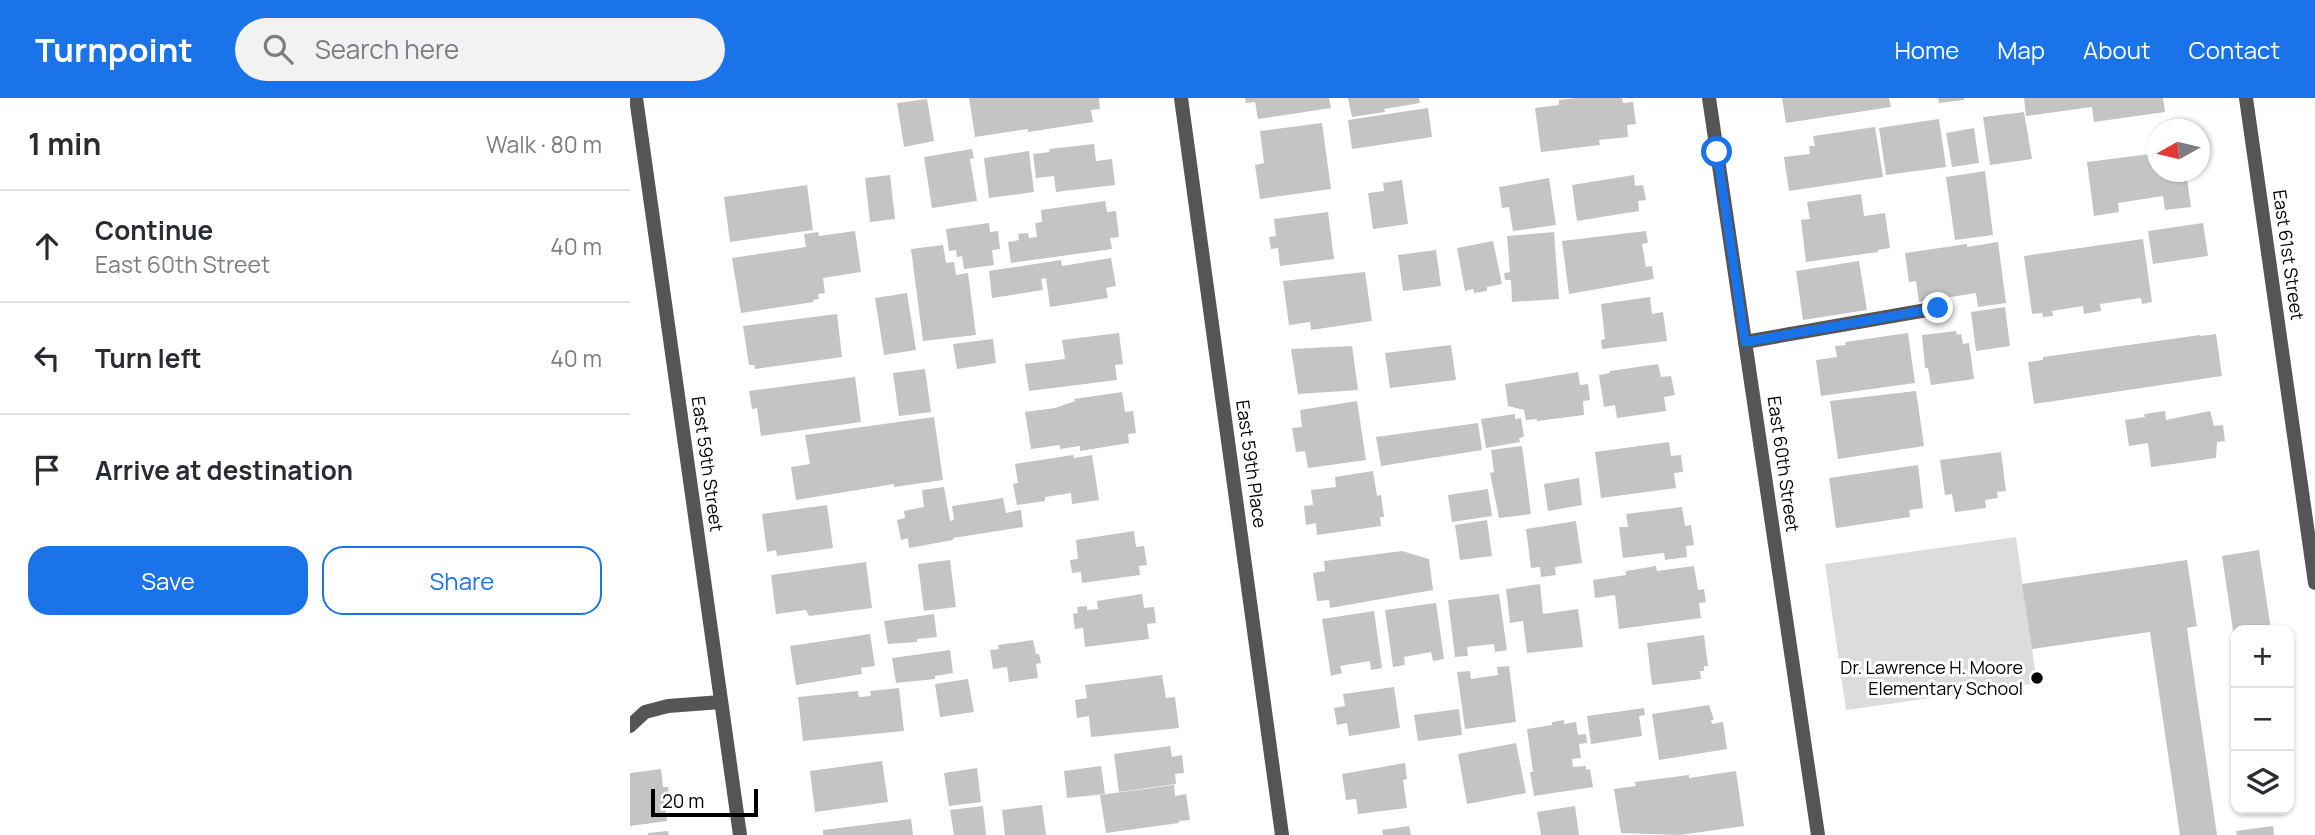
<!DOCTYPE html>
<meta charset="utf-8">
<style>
body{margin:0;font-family:Manrope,sans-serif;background:#f2f2f3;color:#2b2b33}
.controls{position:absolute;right:21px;bottom:21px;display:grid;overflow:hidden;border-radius:14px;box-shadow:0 2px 5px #0004}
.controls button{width:63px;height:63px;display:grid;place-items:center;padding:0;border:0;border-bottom:2px solid #e1e1e2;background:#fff;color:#2b2b33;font:35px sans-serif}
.compass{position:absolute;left:1517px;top:21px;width:63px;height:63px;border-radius:50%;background:#fff;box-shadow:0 2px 5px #0004;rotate:262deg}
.scale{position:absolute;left:21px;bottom:18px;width:107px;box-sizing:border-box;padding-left:7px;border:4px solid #000;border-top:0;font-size:19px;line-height:24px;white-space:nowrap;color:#000;-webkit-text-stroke:5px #fff;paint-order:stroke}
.stop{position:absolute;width:21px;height:21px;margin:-16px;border:5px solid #1a73e8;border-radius:50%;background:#fff}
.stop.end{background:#1a73e8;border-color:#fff;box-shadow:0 2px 7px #0008}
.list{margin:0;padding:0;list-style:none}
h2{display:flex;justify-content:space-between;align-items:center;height:91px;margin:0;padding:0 28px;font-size:30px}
h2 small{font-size:23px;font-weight:400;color:#7c7c81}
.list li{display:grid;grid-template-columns:46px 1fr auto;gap:21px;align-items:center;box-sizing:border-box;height:112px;padding:0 28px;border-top:2px solid #e1e1e2}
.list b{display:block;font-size:26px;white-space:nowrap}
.list p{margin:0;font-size:23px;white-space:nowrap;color:#7c7c81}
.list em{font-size:23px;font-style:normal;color:#7c7c81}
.actions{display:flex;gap:14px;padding:21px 28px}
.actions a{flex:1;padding:16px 0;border:2px solid #1a73e8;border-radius:21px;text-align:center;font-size:24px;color:#1a73e8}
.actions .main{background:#1a73e8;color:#fff}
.icon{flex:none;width:38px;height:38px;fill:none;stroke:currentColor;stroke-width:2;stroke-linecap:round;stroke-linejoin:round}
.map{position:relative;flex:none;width:1685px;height:737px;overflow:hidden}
header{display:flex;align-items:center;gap:42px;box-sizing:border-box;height:98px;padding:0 35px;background:#1a73e8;color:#fff}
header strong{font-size:33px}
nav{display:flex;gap:38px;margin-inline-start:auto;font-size:24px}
.search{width:490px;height:63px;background:#f2f2f3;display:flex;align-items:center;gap:18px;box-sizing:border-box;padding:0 24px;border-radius:38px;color:#7c7c81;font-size:26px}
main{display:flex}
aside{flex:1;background:#fff}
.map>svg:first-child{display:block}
.green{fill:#dcdcdc}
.building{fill:#c4c4c4}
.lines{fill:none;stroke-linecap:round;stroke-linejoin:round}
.lane{stroke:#555;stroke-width:14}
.street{stroke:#555;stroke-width:14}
.route{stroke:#1a73e8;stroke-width:9}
.poi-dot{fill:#000;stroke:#fff;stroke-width:2.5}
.labels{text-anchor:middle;stroke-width:6;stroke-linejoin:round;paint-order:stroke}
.street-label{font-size:18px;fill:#000;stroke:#fff}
.poi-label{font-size:18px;fill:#000;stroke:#fff;text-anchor:end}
</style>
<header>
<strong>Turnpoint</strong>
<div class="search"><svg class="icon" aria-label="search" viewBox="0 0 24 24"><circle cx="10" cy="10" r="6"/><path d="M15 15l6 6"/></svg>Search here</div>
<nav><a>Home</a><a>Map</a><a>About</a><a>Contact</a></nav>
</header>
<main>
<aside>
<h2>1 min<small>Walk · 80 m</small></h2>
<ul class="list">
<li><svg class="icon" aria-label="ahead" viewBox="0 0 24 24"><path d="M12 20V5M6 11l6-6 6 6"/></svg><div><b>Continue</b><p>East 60th Street</p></div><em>40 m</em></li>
<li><svg class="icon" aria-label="left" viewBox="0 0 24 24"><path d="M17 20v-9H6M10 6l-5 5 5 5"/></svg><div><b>Turn left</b></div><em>40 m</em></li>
<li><svg class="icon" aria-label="arrive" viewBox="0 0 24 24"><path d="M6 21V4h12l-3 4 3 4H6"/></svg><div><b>Arrive at destination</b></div></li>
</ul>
<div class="actions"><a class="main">Save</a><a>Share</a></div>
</aside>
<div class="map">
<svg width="1685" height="737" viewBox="0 0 1685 737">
<rect width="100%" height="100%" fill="#fff"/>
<path class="green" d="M1386,439L1407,585L1216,612L1195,466Z"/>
<path class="building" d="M339,0H469L470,11L461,12L463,24L398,34V31L345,39Z
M615,0H699L701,10L628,21L625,4L616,5Z
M718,0H789L790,5L754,11L755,14L722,19Z
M947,0H992L993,5L1003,4L1006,26L997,27L998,39L969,42L970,47L911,54L905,10L929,7V2Z
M1152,0H1259L1261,9L1156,25Z
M1308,0H1334V2L1309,5Z
M1394,0H1533L1535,14L1464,24L1462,9L1396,18Z
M297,1L304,43L274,49L267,5Z
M798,10L802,39L722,51L718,22Z
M1394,14L1402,61L1360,67L1353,19Z
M1309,21L1316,69L1256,77L1249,30Z
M692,25L701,91L630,101L625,67L634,65L630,33Z
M1245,29L1253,79L1159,93L1154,59L1180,56L1179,48H1185L1183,38Z
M1344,30L1349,65L1322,69L1316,35Z
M464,46L466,63L482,61L485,87L426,94L424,78L406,80L403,56L420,54L419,51Z
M342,51L344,60L340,61L347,103L302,110L294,59Z
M399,53L404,94L359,100L354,60Z
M1528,55V74H1556L1561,109L1535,112L1533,98L1488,105L1489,114L1464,118L1457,64Z
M1355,73L1363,137L1325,142L1316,79Z
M260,77L265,121L240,124L235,80Z
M1004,77L1005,88L1013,87L1016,102L1008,103L1009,113L947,123L942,87Z
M919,80L926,127L883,133L879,109L872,110L869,89Z
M772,82L778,126L743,131L738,95L754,93L753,85Z
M177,87L183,132L100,144L94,99Z
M1231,96L1234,118L1255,115L1260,150L1248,152V154L1176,164L1171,122L1180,121L1177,104Z
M475,103L477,114L486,113L489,139L480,140L482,151L381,165L378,144L389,142L388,136L398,135L399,140L407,139L405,125L412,124L411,112Z
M698,114L704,161L650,168L648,150L641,151L639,139L646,138L644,121Z
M359,125L360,134L368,133L370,151L362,152L364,167L334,171L332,158L327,159L326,152L319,153L316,131Z
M1573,125L1578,158L1523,166L1518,133Z
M225,133L231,174L193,180L195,195L188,196L189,201L183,202L184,204L111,215L102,160L176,149L174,136L188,134L189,138Z
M1016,133L1018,145L1012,146L1016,169L1022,168L1024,181L939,196L932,143Z
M924,134L929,201L882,204L881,182H875L874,175L880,174L877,138Z
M1513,141L1522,204L1512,206L1511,200L1470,206L1471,213L1454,216L1453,208L1422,213L1423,218L1413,219L1412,215L1402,216L1394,158Z
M863,143L872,186L857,189V193L844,195L843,191L835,193L827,150Z
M1368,144L1376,205L1348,209L1346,195L1289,204L1286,183L1279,184L1275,155L1337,146V149Z
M313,147L316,165L324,164L326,177L338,175L346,237L293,243L281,151Z
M806,152L811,188L773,193L768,157Z
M481,160L486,188L476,190L478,200L420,209L416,180L411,181L413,192L362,200L359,173L431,162L432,168Z
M1229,163L1237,212L1173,222L1166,173Z
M735,174L742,223L681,232L680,224L659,227L653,183Z
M277,195L286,252L254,257L245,200Z
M1020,199L1022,216L1033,214L1037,243L972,251L971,242L975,241L971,206Z
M1375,209L1380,248L1346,253L1341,214Z
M207,216L212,259L125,271L124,267H119L113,228Z
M1326,233L1327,237L1331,236L1333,246L1339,245L1344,281L1301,287L1298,270H1295L1292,237Z
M489,235L493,266L485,267L487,282L399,293L395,266L435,261L432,242Z
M1278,235L1285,285L1191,298L1186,262L1207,259L1205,248L1216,247L1215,244Z
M1586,236L1592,278L1404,306L1398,264L1413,262V259L1570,237L1571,238Z
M363,241L366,265L327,271L323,246Z
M821,247L826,282L760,290L755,255Z
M722,248L728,292L668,296L661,251Z
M1028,266L1031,279L1041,278L1045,297L1034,299L1036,313L987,320L985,307L974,309L969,277L980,275V273Z
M295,271L301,314L269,318L263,275Z
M948,274L950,287L958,286L960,302L953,303L954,317L907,323V321L896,322L894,312L878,308L875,286Z
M225,279L231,324L131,338L127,310L122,311L119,293Z
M1286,293L1294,348L1208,361L1200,303Z
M492,294L495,314L503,313L506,335L498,336L499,345L450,353V348L430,351V347L401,351L395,314L425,310L445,303L444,301Z
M727,303L736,362L678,370L675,353L666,354L662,330L672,329L670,312Z
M1535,313L1536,322L1580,313L1584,328L1593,327L1595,343L1587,344L1586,360L1521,369L1518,345L1499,348L1495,322L1515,319L1514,316Z
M885,316V321L891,320L894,339L889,340L890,344L856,350L851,321Z
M304,319L313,382L264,389V386L166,402L161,369L180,366L175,337Z
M848,325L852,352L751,368L746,339Z
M1039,344L1041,358L1051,357L1053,374L1044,375L1046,390L971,400L965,354Z
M892,348L901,416L869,420L860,375L864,374L861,352Z
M1371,354L1376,393L1367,394L1368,400L1355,402L1356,410L1325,414L1322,396L1315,397L1310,362Z
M443,357L444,360L462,357L469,402L442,406L441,395L415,399V403L387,407L383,386L388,385L385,366Z
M1288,367L1293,410L1279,412L1280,419L1206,430L1199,380Z
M743,373L747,398L751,397L754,419H750L751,428L687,437L686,425L676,427L674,408L683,407L681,392L706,389L705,379Z
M949,380L952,407L918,413L914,386Z
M314,389L320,423L324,422L322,408L373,400L376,415L391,412L393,429L323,440V442L279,450L278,440L271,442L267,422L275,420L274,413L294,409L292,392Z
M858,391L862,418L822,424L818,397Z
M197,407L203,450L147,458L146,452L137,454L132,416Z
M1052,409L1055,428L1061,427L1064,447L1056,448L1057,459L1035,462L1034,455L993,460L989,429H998L996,416Z
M857,422L862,458L830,462L825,427Z
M946,423L952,465L925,469L926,477L911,479L910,469L901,470L896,431Z
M504,433L506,449L514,448L517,467L509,468L510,477L452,485L451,474L442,475L440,462L448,461L446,442Z
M1629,452L1641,532H1606L1605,546L1592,458Z
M772,453L799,461L803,492L700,510L699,502L687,503L683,475L695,473L694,463Z
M320,462L326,509L294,513L288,466Z
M1557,462L1567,528L1557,530L1587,737H1550L1520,534L1402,551L1392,486Z
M236,464L242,510L179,518L176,512L146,516L141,477Z
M1026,468L1027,473L1064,468L1068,492L1074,491L1076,504L1069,505L1071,520L989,531L985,497L965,500L963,482L996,477V473Z
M910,486L913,516L948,511L953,549L897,555L893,523L880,525L876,491Z
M512,496L514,510L524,509L526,525L517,526L519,541L455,549L453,530L445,531L443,516L448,515L447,509L457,508V512L468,511L467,503Z
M869,496L877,552L865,554L864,546L837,549L838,558L825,559L818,502Z
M806,505L814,561L803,563L801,554L774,559L775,567L763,569L755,512Z
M744,513L752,570L741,572L740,563L710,568L712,575L701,578L692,521Z
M304,516L307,539L287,541V544L258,546L254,523Z
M240,536L245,568L231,570L232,576L166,587L160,548Z
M1074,537L1078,568H1074V573H1070L1071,581L1022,587L1017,545Z
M403,542L406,556H409L411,565L406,566L408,580L379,584L377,569L363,571L360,552L369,551L368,547Z
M320,552L323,575L305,578V581L266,585L262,560Z
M879,568L886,624L835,631L827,574L840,573L841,581L868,577L867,569Z
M532,577L536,600L545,599L549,630L461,639L459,618L447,620L445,602L457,600L455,587Z
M338,581L344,614L310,619L305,586Z
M764,589L770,630L719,638L717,625L707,627L704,610L715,608L713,596Z
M269,590L274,633L173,643L168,599L228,593L229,599L241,598L240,593Z
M1079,607L1084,622H1081L1082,626L1093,624L1097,651L1029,662L1022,616Z
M1014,610L1015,617L1009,618L1012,638L961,646L957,618Z
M829,611L832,637L788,643L784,617Z
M934,622V626L946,624L948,637L956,636L957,645L949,646L951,660L942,661L943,669L956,668V672L960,671L963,689L904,698L900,674H903L897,631L922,627V624Z
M886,645L896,695L837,706L828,656Z
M540,648L542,659L552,657L554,675L545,676L546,686L489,694L484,656Z
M252,663L258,704L185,714L180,673Z
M775,665L777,681L773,682L777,710L728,716L726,701L716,702L712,676Z
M1659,666L1663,683H1659Z
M471,668L475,696L437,700L434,673Z
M347,670L351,704L319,708L314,675Z
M31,671L33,689H38L40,702H34L37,723L0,728V675Z
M1106,673L1114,728L1050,737L991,735L984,691L1006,688L1005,684L1059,677V680Z
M544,687L545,698L556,696L560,722L549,723V725L476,735L470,697Z
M412,707L416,737H375L372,712Z
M353,708L356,737H324L320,712Z
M945,708L949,737H911L907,714Z
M281,721L283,737H193V732Z
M779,728L781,737H753L752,732Z
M1643,728L1644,737H1607L1606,733Z
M38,733L39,737H18V735Z"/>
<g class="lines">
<path class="lane" d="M1115,244L1308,210
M0,628L15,614L38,608L91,604"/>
<path class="street" d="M6,0L110,737
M551,0L652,737
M1079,0L1188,737
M1616,0L1685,485"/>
</g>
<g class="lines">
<path class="route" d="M1087,54L1115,244L1308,210"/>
</g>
<circle class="poi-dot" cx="1407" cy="580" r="7"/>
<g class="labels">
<g class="street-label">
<text transform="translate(1658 157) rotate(82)" y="6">East 61st Street</text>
<text transform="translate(77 366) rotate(82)" y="6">East 59th Street</text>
<text transform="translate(621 366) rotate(82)" y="6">East 59th Place</text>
<text transform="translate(1153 366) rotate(82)" y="6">East 60th Street</text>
</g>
<g class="poi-label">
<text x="1393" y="576">Dr. Lawrence H. Moore<tspan x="1393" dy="21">Elementary School</tspan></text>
</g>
</g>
</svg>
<div class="controls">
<button>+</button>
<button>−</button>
<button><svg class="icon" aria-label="layers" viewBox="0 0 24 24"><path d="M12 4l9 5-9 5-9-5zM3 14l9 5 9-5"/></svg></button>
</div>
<svg class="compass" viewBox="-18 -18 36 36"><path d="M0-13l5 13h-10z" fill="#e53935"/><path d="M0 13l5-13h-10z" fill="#7c7c81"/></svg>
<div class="scale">20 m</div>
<div class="stop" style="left:1087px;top:54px"></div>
<div class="stop end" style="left:1308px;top:210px"></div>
</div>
</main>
